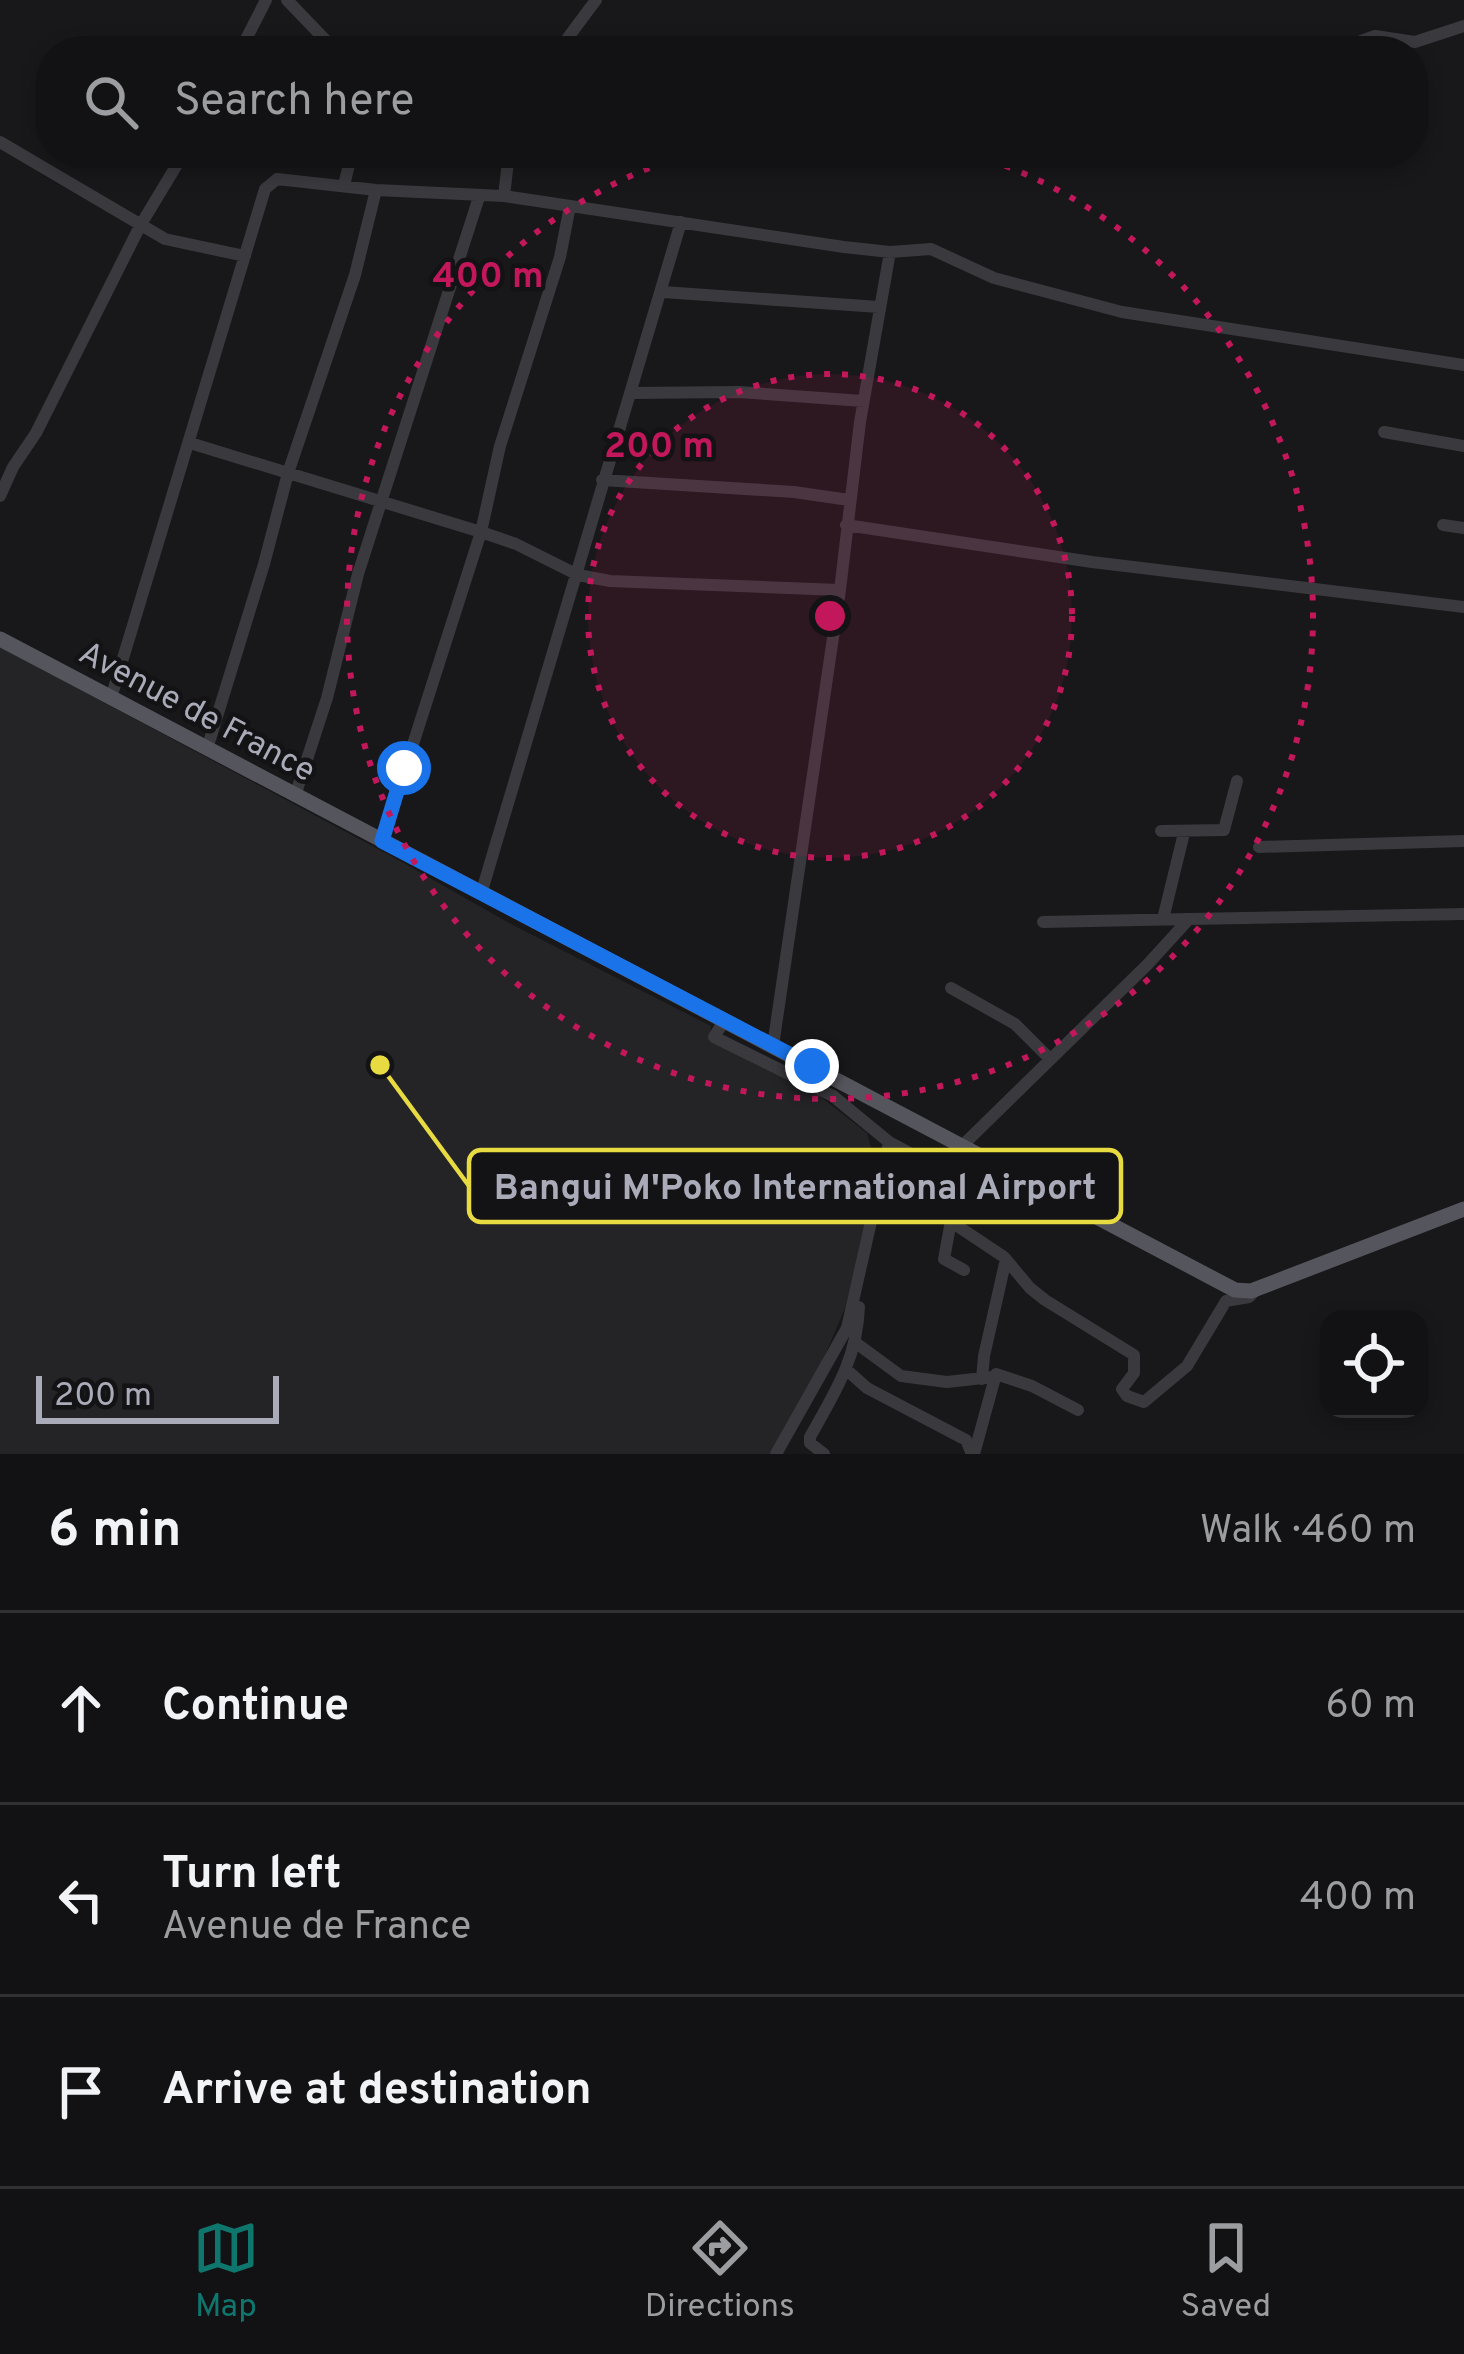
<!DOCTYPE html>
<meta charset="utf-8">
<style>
body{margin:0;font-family:Overpass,sans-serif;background:#1b1a1c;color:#f1f3f6}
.controls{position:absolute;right:36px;bottom:36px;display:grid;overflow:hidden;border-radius:24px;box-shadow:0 6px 18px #0003}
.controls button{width:108px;height:108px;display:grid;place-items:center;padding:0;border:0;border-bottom:3px solid #313133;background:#121113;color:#f1f3f6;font:60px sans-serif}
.scale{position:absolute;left:36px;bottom:30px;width:243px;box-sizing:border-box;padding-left:12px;border:6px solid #aaabb8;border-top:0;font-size:33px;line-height:42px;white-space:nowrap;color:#aaabb8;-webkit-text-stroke:9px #131214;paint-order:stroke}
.stop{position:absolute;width:36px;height:36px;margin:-27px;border:9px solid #1a73e8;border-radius:50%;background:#fff}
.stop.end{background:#1a73e8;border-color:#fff;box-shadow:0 3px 12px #0008}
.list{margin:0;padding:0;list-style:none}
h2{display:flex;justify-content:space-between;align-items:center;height:156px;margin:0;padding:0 48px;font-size:51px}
h2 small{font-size:39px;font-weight:400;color:#9c9da0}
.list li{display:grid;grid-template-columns:78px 1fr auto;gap:36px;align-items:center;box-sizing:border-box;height:192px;padding:0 48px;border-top:3px solid #313133}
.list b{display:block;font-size:45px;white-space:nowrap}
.list p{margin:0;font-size:39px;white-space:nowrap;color:#9c9da0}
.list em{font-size:39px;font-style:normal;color:#9c9da0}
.icon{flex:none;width:66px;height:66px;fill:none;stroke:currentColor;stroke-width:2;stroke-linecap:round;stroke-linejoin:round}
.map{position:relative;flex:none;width:1464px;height:1454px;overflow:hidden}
.search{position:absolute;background:#121113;box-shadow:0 6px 18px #0003;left:36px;right:36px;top:36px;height:132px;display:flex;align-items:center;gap:30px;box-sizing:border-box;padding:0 42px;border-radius:48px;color:#9c9da0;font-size:45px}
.sheet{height:732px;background:#121113}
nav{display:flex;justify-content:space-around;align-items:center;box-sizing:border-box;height:168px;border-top:3px solid #313133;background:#121113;font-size:33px;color:#9c9da0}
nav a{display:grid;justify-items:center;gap:6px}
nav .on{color:#0f766e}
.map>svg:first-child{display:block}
.built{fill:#242326}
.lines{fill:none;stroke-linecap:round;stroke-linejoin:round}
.minor{stroke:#39393e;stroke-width:12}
.major{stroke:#55555d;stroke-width:15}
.route{stroke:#1a73e8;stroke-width:15}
.ring{fill:none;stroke:#c2185b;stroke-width:6;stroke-dasharray:6 12}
.labels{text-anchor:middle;stroke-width:9;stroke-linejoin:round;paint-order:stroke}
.street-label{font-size:33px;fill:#aaabb8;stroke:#131214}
.centre{fill:#c2185b;stroke:#131214;stroke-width:6}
.ring-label{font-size:36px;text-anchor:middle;font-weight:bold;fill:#c2185b;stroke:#131214;stroke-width:9;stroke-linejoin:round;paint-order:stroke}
.leader{fill:none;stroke:#e7db41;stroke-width:4.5}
.callout-dot{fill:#e7db41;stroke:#131214;stroke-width:4.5}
.callout{fill:#131214;stroke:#e7db41;stroke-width:4.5}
.callout-label{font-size:36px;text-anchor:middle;font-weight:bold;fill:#aaabb8}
</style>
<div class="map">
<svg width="1464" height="1454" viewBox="0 0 1464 1454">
<rect width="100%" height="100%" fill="#181719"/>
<path class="built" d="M0,647L393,857L511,924L711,1026L710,1039L812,1090L867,1133L875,1162L861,1247L845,1308L822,1362L770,1454H0Z"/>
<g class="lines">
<path class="minor" d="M287,0L336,51
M240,51L266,0
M558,51L596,0
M1334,51L1375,36L1415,42L1464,26
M0,142L165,239L245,256
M344,185L352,153
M504,196L509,153
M663,292L879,307
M632,393L739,392L863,401
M1384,432L1464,446
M190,443L481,532L516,544L578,575L610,581L840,590
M602,480L794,492L849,500
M0,496L13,467L36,433L140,226L184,153
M846,525L1092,562L1464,607
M1443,525L1464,528
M111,698L265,189L277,179L376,190L504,196L844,247L890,252L931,249L994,278L1122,312L1464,365
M207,749L264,564L288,473L355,275L376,190
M295,796L327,698L358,574L479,197
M1161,831L1224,830L1237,781
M382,841L481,532L500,446L560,257L570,206
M1259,847L1464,841
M481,894L681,222
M1163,919L1184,833
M1043,922L1189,919
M951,988L1015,1024L1050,1059
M724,1021L714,1037L833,1096L889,1142L847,1328L776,1454
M773,1046L840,590L860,422L890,252
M889,1142L925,1161L940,1162L963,1145L1148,964L1189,919L1464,914
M940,1162L957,1188L944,1259L964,1270
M950,1221L1004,1257L1030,1288L1045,1300L1134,1355V1373L1122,1389L1127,1396L1144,1402L1187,1366L1226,1301L1249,1297L1256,1290
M856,1343L901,1376L947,1382L992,1377
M848,1371L867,1388L966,1440L972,1454
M982,1379L984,1356L1006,1259
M824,1454L810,1443V1437C835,1392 857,1359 859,1307
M974,1454L996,1374L1032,1386L1078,1410"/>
<path class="major" d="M0,639L1235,1290L1251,1291L1464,1209"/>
</g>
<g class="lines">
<path class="route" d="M404,768L382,841L812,1066"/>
</g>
<circle cx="830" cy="616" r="242" fill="#c2185b" fill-opacity=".12"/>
<g class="ring">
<circle cx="830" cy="616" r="242"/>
<path d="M971 154A483 483 0 1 1 689 154"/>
</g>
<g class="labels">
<g class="street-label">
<text transform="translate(198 710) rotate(28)" y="12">Avenue de France</text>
</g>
</g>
<circle cx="830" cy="616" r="18" class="centre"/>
<g class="ring-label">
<text x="488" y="287">400 m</text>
<text x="659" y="457">200 m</text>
</g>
<path class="leader" d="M380 1065L469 1186"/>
<circle class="callout-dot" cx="380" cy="1065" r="12"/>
<rect class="callout" x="469" y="1150" width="652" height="72" rx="12"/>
<g class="callout-label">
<text x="795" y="1199">Bangui M'Poko International Airport</text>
</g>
</svg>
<div class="controls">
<button><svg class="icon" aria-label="locate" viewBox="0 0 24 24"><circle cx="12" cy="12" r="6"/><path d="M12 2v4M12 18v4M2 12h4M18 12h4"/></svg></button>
</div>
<div class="scale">200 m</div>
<div class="stop" style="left:404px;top:768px"></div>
<div class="stop end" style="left:812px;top:1066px"></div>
<div class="search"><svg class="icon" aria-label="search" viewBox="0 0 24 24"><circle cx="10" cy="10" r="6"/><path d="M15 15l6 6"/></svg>Search here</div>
</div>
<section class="sheet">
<h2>6 min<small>Walk · 460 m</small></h2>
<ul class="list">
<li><svg class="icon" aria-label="ahead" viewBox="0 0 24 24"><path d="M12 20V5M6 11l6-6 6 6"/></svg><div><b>Continue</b></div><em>60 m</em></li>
<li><svg class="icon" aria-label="left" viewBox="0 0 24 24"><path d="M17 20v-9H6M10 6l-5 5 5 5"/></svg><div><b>Turn left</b><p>Avenue de France</p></div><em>400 m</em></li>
<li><svg class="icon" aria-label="arrive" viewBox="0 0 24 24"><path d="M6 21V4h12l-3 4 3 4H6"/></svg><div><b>Arrive at destination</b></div></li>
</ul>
</section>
<nav>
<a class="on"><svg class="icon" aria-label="map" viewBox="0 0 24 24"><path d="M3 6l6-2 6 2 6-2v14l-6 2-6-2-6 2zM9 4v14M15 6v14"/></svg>Map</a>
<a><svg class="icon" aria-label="directions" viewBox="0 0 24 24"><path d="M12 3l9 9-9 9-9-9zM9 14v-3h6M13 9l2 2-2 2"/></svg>Directions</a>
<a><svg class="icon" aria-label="saved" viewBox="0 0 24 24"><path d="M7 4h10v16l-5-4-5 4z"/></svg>Saved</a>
</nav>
